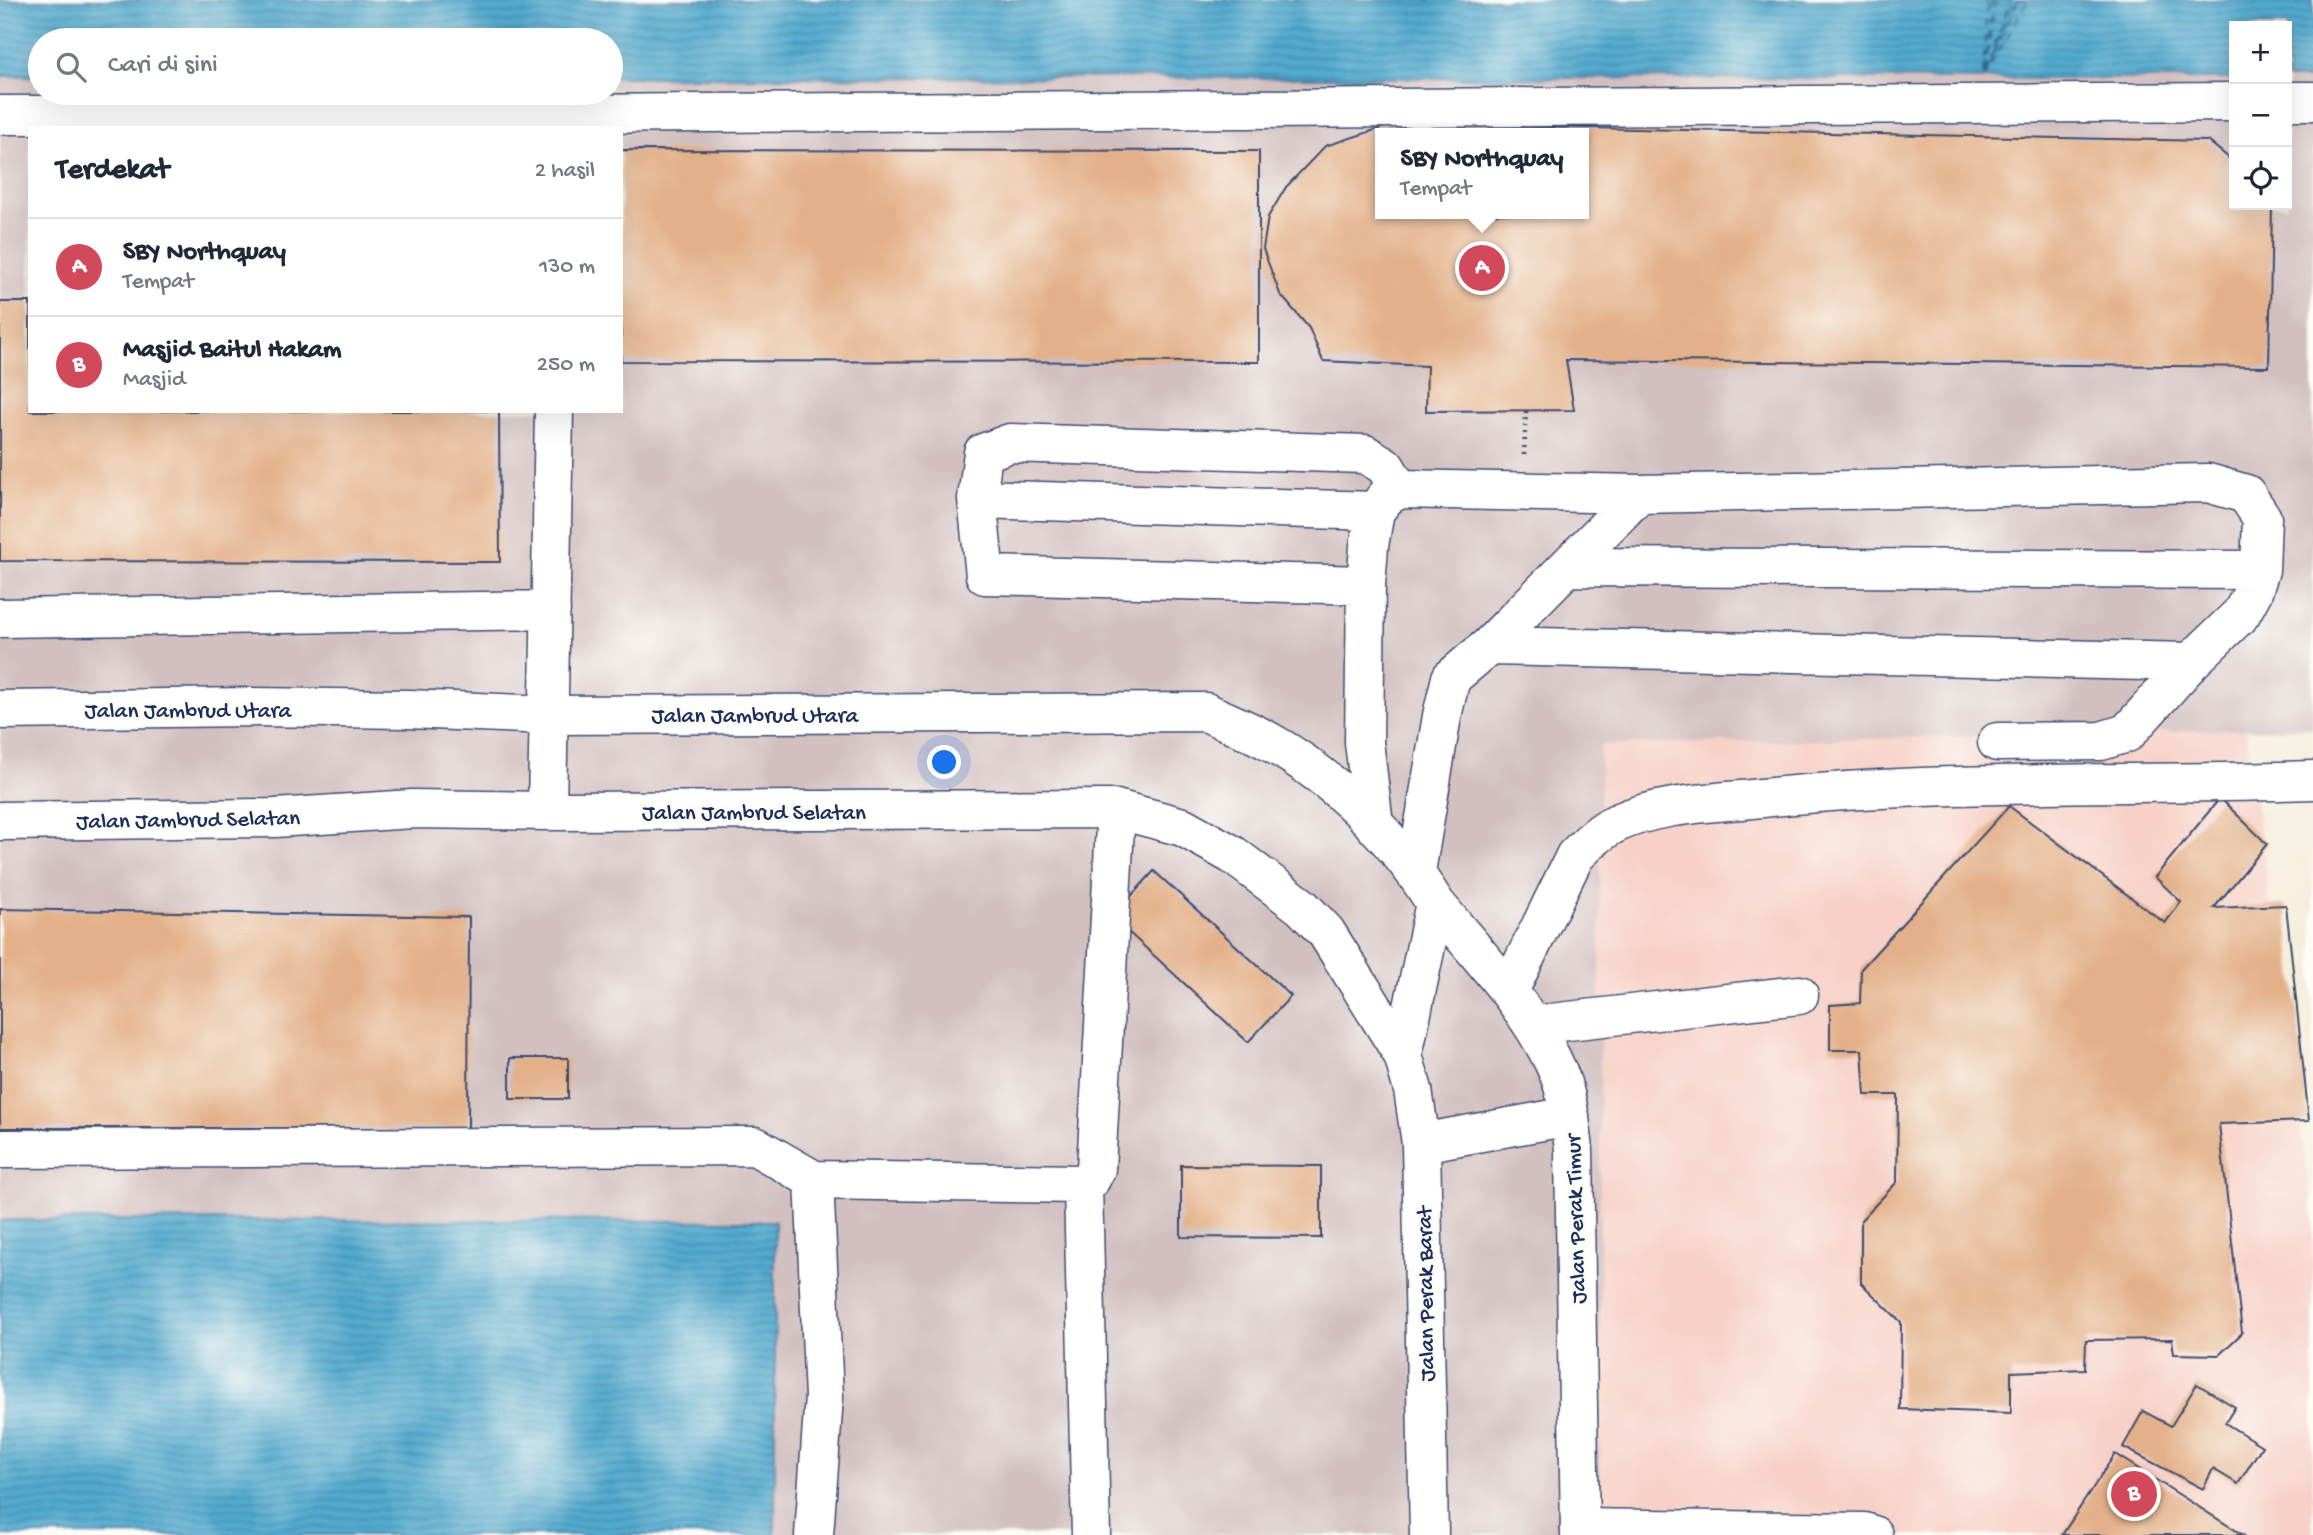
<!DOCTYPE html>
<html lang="id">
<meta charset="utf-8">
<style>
body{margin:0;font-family:"Gochi Hand",sans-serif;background:#f6f6f7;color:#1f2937}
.controls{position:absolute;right:21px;top:21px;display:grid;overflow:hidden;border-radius:0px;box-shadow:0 7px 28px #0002}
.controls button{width:63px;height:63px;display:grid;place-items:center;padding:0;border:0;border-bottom:2px solid #e0e1e3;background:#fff;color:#1f2937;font:35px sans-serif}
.you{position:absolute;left:945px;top:763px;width:24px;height:24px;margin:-18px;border:5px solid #fff;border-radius:50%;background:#1a73e8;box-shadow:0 0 0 10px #1a73e833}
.badge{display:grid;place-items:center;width:46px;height:46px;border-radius:50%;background:#d1495b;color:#fff;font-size:23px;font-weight:700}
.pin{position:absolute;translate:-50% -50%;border:4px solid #fff;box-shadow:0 2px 7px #0006}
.popup{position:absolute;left:1375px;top:128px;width:214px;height:91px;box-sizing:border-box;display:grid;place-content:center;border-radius:0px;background:#fff;filter:drop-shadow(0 2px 5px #0005);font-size:23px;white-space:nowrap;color:#747a83}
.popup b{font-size:26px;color:#1f2937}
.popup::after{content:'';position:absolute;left:50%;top:100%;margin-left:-14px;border:14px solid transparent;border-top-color:#fff}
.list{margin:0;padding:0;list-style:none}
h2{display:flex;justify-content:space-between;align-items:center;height:91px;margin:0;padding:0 28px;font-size:30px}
h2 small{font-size:23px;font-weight:400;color:#747a83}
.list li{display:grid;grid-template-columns:46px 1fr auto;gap:21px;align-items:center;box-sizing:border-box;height:98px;padding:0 28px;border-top:2px solid #e0e1e3}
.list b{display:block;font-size:26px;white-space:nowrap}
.list p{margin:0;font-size:23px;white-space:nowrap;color:#747a83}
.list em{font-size:23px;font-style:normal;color:#747a83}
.icon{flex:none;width:38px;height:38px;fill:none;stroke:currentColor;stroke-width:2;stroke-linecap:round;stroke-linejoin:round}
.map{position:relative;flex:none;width:2313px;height:1535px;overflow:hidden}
.search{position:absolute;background:#fff;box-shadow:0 7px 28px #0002;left:28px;top:28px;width:595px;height:77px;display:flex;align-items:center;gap:18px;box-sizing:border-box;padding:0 24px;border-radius:38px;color:#747a83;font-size:26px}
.panel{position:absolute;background:#fff;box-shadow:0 7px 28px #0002;left:28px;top:126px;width:595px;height:287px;border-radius:0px}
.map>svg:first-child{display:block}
.built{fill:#f7d1c8}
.industrial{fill:#d2bfc0;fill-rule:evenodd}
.water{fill:url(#water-rules);stroke:#366c96;stroke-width:2}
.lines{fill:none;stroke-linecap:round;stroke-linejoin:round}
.ferry{stroke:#2e5a86;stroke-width:2;stroke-dasharray:9 7;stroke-linecap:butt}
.building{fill:#e3b089;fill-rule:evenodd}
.minor-casing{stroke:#3c4c71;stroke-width:41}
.highway-casing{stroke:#3c4c71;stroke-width:41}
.path{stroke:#3c4c71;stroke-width:4.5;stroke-dasharray:2 5;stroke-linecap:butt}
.minor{stroke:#fff;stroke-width:38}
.highway{stroke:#fff;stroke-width:38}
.labels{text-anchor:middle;stroke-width:6;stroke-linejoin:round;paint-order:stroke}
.street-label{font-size:23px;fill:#1b2f5e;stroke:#fdfcf7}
</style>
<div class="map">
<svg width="2313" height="1535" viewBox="0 0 2313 1535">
<defs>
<pattern id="water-rules" width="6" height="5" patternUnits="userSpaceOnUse" patternTransform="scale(1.75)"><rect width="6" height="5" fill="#52aacf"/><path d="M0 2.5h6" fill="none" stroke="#438bab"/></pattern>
</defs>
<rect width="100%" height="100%" fill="#fdfcf7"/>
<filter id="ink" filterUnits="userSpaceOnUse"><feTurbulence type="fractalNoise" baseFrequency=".0143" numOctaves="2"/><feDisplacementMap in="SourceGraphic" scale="14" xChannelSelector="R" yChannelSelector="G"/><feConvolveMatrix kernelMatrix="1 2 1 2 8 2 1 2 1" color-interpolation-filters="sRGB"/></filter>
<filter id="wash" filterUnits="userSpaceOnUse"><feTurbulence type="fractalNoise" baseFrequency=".00686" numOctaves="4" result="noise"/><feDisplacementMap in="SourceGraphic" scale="28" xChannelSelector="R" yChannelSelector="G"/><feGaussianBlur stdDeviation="1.57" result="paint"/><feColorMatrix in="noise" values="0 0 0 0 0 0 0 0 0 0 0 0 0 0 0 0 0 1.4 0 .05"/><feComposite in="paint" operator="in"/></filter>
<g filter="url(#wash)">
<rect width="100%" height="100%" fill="#f6edda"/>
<path class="built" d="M2246,729L2313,1218V1535H1600V744Z"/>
<path class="industrial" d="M0,76H40V93H611V77L2234,79V205H2287V79H2313V728L1600,745V1535H775L774,1221L0,1220ZM30,128H621V411H30ZM1380,133H1584V214H1380Z"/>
<path class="water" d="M0,0H2313V79H2287V26H2234V79L611,77V40H40V76H0Z
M0,1220L775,1221V1535H0Z"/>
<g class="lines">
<path class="ferry" d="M1994,48L2010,0
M1986,57L1992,0
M1991,58L2014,0
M1988,68L2018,0
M1984,71L1996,0
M1985,74L1991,56
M1983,76L1987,0
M1983,79L2028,0"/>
</g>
<g id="blocks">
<path class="building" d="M1394,124L2208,141L2234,162V205H2272L2269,367L1566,360L1574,410L1426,411L1427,366L1323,361L1309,328L1280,294L1263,249L1268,217L1286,187L1325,146ZM1380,133H1584V214H1380Z
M621,150L1259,151V362L621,361Z
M0,302H30V411H499L500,562L0,561Z
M2220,798L2267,844L2214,908L2286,905L2309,1121L2219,1124L2242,1333L2219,1355L2174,1354L2172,1339L2086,1340L2085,1369L2011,1372V1413L1900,1409L1901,1322L1861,1283V1220L1897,1182L1898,1095H1865L1862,1050H1830V1005L1860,1003L1861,969L2009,806L2165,923L2181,902L2155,877Z
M1154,871L1291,996L1248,1042L1112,917Z
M0,909L469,917L468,1128H0Z
M510,1058H568V1099H510Z
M1181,1165L1321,1166V1238L1181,1237Z
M2197,1384L2235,1407L2225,1423L2262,1446L2238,1484L2213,1469L2203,1489L2123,1447L2143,1411L2171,1426Z
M2115,1454L2243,1535H2062Z"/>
</g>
</g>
<g filter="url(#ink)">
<use href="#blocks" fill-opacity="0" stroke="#3c4c71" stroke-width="2"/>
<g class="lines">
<defs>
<path id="minor" d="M2287,101H2313
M0,115L567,114L2234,102
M977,499L1375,511
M1569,567L2260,570
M1366,585L985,575L977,499L983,453L1010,443L1365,454L1385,466L1399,489
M0,618L551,610
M1489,646L2191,662
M0,710L252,707L409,709L549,715L1206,712C1227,722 1249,730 1270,742C1335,778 1396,839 1435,903
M547,811L554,411
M0,821L275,818L412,809L547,811L1116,809L1183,827L1233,855L1302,907L1326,932L1403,1055
M1374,825L1364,742L1366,585L1369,546L1375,511L1386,497L1399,489L1639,494L2208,483L2246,494L2262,518L2260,570L2253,592L2241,614L2191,662L2127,733L2101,741L1997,742
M1416,872L1442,716L1451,678L1489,646L1639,494
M1509,991L1575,856C1587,844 1601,830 1617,823C1660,803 1715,803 1762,798C1945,779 2130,786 2313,780
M1533,1025L1799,995
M0,1149L755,1146L814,1180L1083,1184L1091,1179L1096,1169L1116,809
M1083,1184L1091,1535
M1580,1528L1864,1532L1873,1535
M814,1535L824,1397L814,1180"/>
<path id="highway" d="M1435,903C1479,956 1530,1008 1558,1072C1568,1096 1571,1124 1574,1150L1580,1535
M1421,1143L1570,1116
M1429,1535L1421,1143L1413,1090L1403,1055L1435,903"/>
</defs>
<use href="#minor" class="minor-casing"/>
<use href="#highway" class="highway-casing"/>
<path class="path" d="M1524,455L1526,411"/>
<use href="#minor" class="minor"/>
<use href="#highway" class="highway"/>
</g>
</g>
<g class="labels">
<g class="street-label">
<text x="188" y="717">Jalan Jambrud Utara</text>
<text x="755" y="722">Jalan Jambrud Utara</text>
<text x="754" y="819">Jalan Jambrud Selatan</text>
<text transform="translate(188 818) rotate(-1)" y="8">Jalan Jambrud Selatan</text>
<text transform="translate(1574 1219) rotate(-92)" y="8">Jalan Perak Timur</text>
<text transform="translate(1424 1294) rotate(-91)" y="8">Jalan Perak Barat</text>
</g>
</g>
</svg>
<div class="controls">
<button>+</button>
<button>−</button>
<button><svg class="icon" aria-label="locate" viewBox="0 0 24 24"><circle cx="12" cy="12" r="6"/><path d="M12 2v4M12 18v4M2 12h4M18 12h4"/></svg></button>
</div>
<div class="you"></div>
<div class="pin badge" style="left:1482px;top:268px">A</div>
<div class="popup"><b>SBY Northquay</b>Tempat</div>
<div class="pin badge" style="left:2134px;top:1494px">B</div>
<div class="search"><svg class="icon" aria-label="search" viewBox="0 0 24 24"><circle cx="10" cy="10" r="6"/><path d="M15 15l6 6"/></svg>Cari di sini</div>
<section class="panel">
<h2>Terdekat<small>2 hasil</small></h2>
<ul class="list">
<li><span class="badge">A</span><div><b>SBY Northquay</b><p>Tempat</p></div><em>130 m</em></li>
<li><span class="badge">B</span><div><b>Masjid Baitul Hakam</b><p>Masjid</p></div><em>250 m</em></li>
</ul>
</section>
</div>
